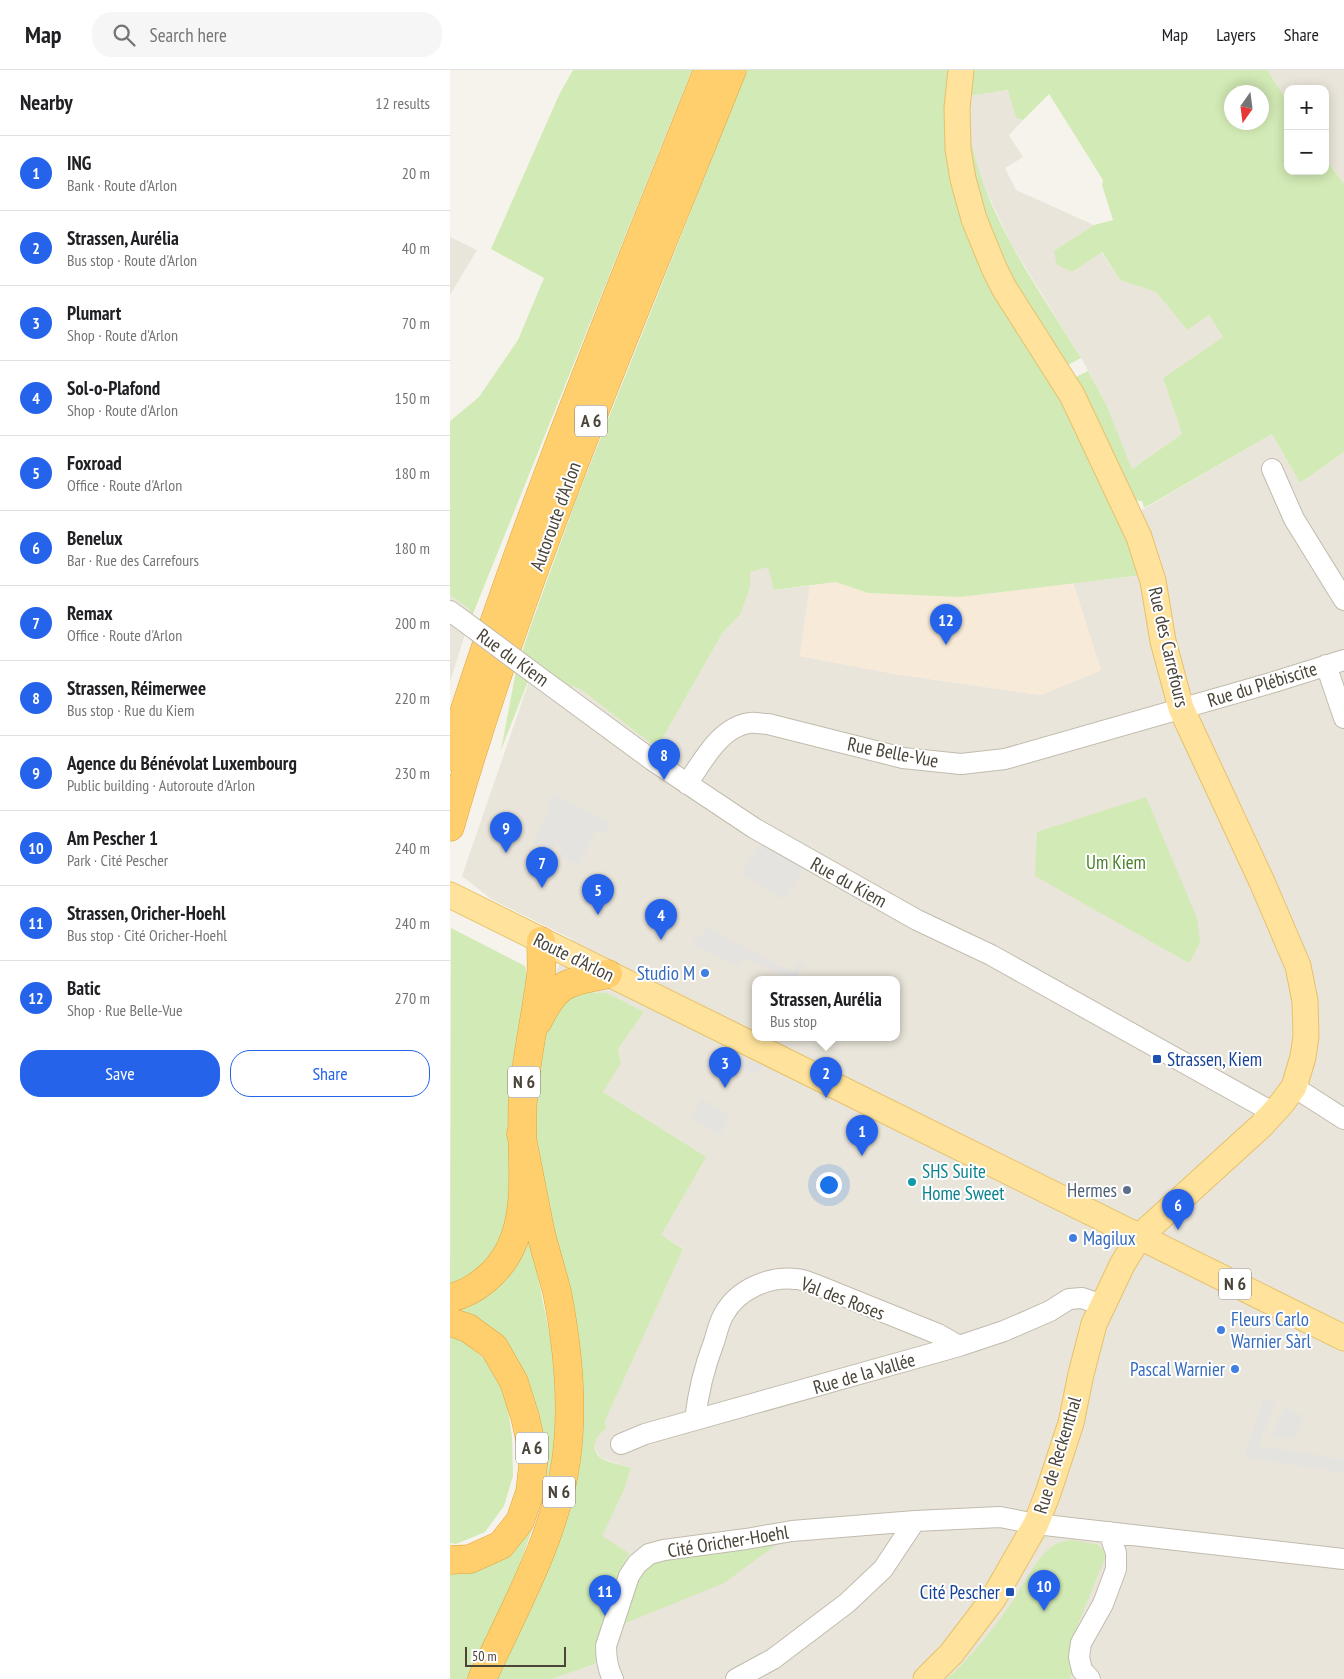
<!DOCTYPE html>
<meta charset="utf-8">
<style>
body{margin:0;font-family:"PT Sans Narrow",sans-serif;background:#f6f6f6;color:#202124}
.controls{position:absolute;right:15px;top:15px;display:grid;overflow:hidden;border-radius:10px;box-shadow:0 2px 12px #0003}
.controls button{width:45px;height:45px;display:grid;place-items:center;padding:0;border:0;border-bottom:1px solid #e0e0e0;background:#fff;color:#202124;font:25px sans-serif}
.compass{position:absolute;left:774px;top:15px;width:45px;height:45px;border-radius:50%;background:#fff;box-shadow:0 2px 12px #0003;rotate:194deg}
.scale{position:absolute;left:15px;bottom:12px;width:101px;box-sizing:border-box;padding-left:5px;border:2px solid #4b4439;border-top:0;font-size:14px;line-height:18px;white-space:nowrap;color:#4b4439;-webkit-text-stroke:4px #fff;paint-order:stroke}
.you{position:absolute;left:378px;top:1114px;width:18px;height:18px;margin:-12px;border:4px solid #fff;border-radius:50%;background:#1a73e8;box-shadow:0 0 0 8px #1a73e833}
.badge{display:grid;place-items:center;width:32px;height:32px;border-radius:50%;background:#2563eb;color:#fff;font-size:16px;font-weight:700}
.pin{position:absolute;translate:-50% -41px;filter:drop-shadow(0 1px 2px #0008)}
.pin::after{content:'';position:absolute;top:26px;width:18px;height:15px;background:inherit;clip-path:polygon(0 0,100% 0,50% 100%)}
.popup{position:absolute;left:302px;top:906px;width:148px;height:65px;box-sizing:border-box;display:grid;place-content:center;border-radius:10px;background:#fff;filter:drop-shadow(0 1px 4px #0005);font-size:16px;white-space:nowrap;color:#757577}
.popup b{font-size:19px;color:#202124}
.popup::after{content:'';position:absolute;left:50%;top:100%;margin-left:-10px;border:10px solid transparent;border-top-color:#fff}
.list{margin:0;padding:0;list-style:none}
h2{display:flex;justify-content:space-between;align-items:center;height:65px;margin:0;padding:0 20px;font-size:21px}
h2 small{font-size:16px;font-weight:400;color:#757577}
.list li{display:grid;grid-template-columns:32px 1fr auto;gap:15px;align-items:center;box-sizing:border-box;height:75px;padding:0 20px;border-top:1px solid #e0e0e0}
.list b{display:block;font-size:19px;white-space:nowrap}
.list p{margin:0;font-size:16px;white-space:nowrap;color:#757577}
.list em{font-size:16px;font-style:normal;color:#757577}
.actions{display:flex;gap:10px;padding:15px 20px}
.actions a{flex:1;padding:11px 0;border:1px solid #2563eb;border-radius:20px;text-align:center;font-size:18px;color:#2563eb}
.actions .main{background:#2563eb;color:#fff}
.icon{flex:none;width:28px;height:28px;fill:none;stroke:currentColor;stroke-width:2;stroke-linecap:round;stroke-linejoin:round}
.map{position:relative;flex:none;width:894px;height:1609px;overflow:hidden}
header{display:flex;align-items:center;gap:30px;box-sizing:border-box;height:70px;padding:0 25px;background:#fff;border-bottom:1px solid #e0e0e0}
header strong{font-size:24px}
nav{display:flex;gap:28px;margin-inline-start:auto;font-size:18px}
.search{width:350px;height:45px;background:#f6f6f6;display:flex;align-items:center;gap:12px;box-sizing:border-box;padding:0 18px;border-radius:20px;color:#757577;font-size:19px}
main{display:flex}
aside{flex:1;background:#fff}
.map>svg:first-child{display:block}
.residential{fill:#eae5da;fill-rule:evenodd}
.commercial{fill:#f7ead8}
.green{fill:#d2eab5;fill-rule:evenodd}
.parking{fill:#e5e3e0}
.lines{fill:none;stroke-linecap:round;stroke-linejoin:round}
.minor-casing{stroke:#c2bbae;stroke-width:22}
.major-casing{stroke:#e6c16a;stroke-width:27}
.highway-casing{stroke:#e0a43c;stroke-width:29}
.minor{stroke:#fff;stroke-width:20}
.major{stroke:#ffe39c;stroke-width:25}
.highway{stroke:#ffcf6e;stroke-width:28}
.minor-bridge-casing{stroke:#c2bbae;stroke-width:22;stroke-linecap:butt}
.minor-bridge{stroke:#fff;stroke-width:20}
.shop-dot{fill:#3f7fe0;stroke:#fff;stroke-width:2}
.transit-dot{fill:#1a4fb4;stroke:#fff;stroke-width:2}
.culture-dot{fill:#0f9aa8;stroke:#fff;stroke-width:2}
.service-dot{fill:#5c6f8a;stroke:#fff;stroke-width:2}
.labels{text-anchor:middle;stroke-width:4;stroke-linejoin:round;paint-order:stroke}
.shield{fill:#fff;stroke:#817c74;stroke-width:1}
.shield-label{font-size:18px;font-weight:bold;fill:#4b4439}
.street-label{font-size:19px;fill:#4b4439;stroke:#fff}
.park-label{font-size:19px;fill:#4a7f2a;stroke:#fff}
.shop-label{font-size:19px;fill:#366cbe;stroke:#fff;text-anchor:end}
.transit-label{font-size:19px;fill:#164399;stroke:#fff;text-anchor:start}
.culture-label{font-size:19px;fill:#0d838f;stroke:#fff;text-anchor:start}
.service-label{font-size:19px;fill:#4e5e75;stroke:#fff;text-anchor:end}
</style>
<header>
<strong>Map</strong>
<div class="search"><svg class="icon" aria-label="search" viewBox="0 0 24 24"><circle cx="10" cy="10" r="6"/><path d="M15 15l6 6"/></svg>Search here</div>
<nav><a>Map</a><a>Layers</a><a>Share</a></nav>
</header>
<main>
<aside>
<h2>Nearby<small>12 results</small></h2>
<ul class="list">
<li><span class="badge">1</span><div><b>ING</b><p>Bank · Route d'Arlon</p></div><em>20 m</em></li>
<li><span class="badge">2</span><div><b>Strassen, Aurélia</b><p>Bus stop · Route d'Arlon</p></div><em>40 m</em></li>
<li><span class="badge">3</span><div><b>Plumart</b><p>Shop · Route d'Arlon</p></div><em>70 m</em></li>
<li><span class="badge">4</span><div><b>Sol-o-Plafond</b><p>Shop · Route d'Arlon</p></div><em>150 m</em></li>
<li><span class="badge">5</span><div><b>Foxroad</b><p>Office · Route d'Arlon</p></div><em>180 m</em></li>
<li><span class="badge">6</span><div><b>Benelux</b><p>Bar · Rue des Carrefours</p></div><em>180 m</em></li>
<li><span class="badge">7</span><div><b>Remax</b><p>Office · Route d'Arlon</p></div><em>200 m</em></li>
<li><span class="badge">8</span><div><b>Strassen, Réimerwee</b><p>Bus stop · Rue du Kiem</p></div><em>220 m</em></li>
<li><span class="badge">9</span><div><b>Agence du Bénévolat Luxembourg</b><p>Public building · Autoroute d'Arlon</p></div><em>230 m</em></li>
<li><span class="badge">10</span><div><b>Am Pescher 1</b><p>Park · Cité Pescher</p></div><em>240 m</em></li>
<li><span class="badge">11</span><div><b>Strassen, Oricher-Hoehl</b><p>Bus stop · Cité Oricher-Hoehl</p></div><em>240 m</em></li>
<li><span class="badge">12</span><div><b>Batic</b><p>Shop · Rue Belle-Vue</p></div><em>270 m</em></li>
</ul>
<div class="actions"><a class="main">Save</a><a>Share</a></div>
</aside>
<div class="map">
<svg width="894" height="1609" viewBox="0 0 894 1609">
<rect width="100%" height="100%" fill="#f6f3ec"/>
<path class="residential" d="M817,0H894V114L875,88V19H838V32Z
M559,20L566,48L573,50L559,65L573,87L555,98L566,120L644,155L605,181L622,202L651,182L670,210L706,222L737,260L759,245L773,267L713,308L732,364L682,399L657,336L634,293L560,172L529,105L521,76L518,53L519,26Z
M0,167L27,180L0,225Z
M822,364L850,413L894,382V1609H102L145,1594L160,1533L179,1483L151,1466L174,1420L181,1398L151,1388L146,1381L144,1372L148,1364L156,1359L155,1351L233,1178L210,1165L255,1087L153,1022L171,993L168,979L194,942L147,922H135L103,908L122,869L41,829L12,806L86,591L121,618L123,616L130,619L207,678L273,562L290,545L300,518V502L318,496L325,520L360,516L350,586L445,604L591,625L651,600L623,513L688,506L680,447ZM306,909H446V967H306Z
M0,525L19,539L16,561L0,612Z"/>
<path class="commercial" d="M386,512L418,523L510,527L623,513L651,600L591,625L445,604L350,586L360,516Z"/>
<path class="green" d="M123,0H242L16,561L19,539L0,525V351L29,327L68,270L94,208L41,179L109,25Z
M297,0H503L500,78L610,316L693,505L510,527L418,523L386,512L324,520L318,497L300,502V518L290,545L273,562L207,678L130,619L123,616L121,619L86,591L51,680L66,601L80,558L126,430Z
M523,0H817L838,32V101H875V88L894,114V382L850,413L822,364L694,438L692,431L681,430L624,308L638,301L657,336L682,399L732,364L713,308L773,267L759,245L737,260L706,222L670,210L652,182L622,202L607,195L604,181L644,155L663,150L652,115L653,110L599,24L573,50L566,48L558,20L519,26ZM782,22H812V52H782Z
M518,53C529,138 587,216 631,288L616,296L571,231L538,168L518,94Z
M696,727L747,848L750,873L739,893L585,806L587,762Z
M1,858L75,896L78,910L70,948L73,950L65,1121L54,1177L0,1222Z
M135,922L157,923L194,942L168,979L171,993L153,1022L256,1087L211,1165L233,1179L155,1351L156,1359C146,1365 139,1379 151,1388C159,1393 173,1395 181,1398L174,1420L152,1466L179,1483L160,1533L145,1594L102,1609H44L127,1393L82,1062L93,965L115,928Z
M80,1167L105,1292L110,1344L98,1412L56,1536L21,1609H0V1497L56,1480L91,1355L71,1296L47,1266L0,1239Z
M0,1264L6,1266L37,1291L53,1311L62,1366L63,1406L54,1436L35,1462L6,1474L0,1473Z
M621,1470L647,1474L653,1479L655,1488L620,1574L619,1593L623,1602L619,1609H497C522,1586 543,1560 562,1532C574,1514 583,1493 600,1478C605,1473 613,1471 621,1470Z
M326,1475L274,1513L171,1555C181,1526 183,1499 215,1488Z"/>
<path class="parking" d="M102,724L161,753L156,764L147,760L129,796L109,786L113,777L106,774L102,782L83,773L100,738L96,736Z
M311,771L354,798L335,830L291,804Z
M256,857L342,902L350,891L355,894L345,909H338L293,887L288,896L242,874L247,864L251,867Z
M283,982L313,997L303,1005L273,990Z
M252,1029L281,1047L270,1065L241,1047Z
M814,1328L825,1334L808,1376L894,1389V1403L794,1387Z
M835,1337L854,1346L844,1369L821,1367Z"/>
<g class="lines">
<defs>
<path id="minor" d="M822,399L844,449L894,530
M0,541L15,552
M876,595L894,648
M85,604L202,690L304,758L467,850L541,885L824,1043
M237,714C253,691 269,658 299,653C305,652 312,654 318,654L453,688L511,694L555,689L824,612L894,590
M844,1017L894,1049
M245,1350C248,1323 254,1298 264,1272C267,1263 269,1252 274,1244C288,1219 319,1206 346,1209C352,1209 358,1212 364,1214L488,1264L509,1276
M171,1374L195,1364L509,1276L554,1261L600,1241L619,1229L632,1228L652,1235
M163,1609C157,1598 156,1588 156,1576L179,1506L187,1494L199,1484L214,1480L296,1469L342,1461L465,1451L550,1447L586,1454L894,1489
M286,1609L323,1589L397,1533L433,1499L465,1451
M640,1609L632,1600L629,1587L631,1573L653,1534L666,1499V1483L659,1462"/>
<path id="major" d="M0,825L894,1268
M476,1609L501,1584L543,1529L586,1454L598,1423L621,1353L631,1304L644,1254L672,1195L689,1167L811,1056L832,1033L844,1017L853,987L856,966L855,931L848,896L812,812L731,638L713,571L703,511L689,467L622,325L554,218L544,198L524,149L513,109L508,79L507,38L511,0"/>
<path id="highway" d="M0,686C73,453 167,227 258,0
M0,757C74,498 182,250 282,0
M88,951C108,911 116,913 158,904
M0,1228C25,1222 48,1203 60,1179C82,1134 69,1078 73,1029C76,987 86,946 91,905C92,894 91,882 91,871
M0,1252L18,1258L44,1277L64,1312L75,1347L84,1386L80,1422L70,1451L51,1475L20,1489L0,1490
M32,1609C64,1539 105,1468 116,1391C124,1335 118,1278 107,1222C102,1203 96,1183 91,1164C84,1131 78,1097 71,1064"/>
</defs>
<use href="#minor" class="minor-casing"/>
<use href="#major" class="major-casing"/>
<use href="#highway" class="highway-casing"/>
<use href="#minor" class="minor"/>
<use href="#major" class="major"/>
<use href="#highway" class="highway"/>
<defs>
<path id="minor-bridge" d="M15,552L85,604"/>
</defs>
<use href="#minor-bridge" class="minor-bridge-casing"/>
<use href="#minor-bridge" class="minor-bridge"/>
</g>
<g class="shop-dot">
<circle cx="255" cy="903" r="5"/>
<circle cx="623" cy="1168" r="5"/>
<circle cx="771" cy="1260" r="5"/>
<circle cx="785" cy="1299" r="5"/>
</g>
<g class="transit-dot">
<rect x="702" y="984" width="10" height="10" rx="2.5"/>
<rect x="555" y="1517" width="10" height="10" rx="2.5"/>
</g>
<circle class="culture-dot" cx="462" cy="1112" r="5"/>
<circle class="service-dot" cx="677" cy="1120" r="5"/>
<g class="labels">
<g class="shield">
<rect x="125" y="335.5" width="32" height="31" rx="4"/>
<rect x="58" y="996.5" width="32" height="31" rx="4"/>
<rect x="769" y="1198.5" width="32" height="31" rx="4"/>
<rect x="66" y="1362.5" width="32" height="31" rx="4"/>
<rect x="93" y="1406.5" width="32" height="31" rx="4"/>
</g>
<g class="shield-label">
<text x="141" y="357">A 6</text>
<text x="74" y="1018">N 6</text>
<text x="785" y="1220">N 6</text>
<text x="82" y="1384">A 6</text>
<text x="109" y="1428">N 6</text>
</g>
<g class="street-label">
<text transform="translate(105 446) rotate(-70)" y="7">Autoroute d'Arlon</text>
<text transform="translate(719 577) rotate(77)" y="7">Rue des Carrefours</text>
<text transform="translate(63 587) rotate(36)" y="7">Rue du Kiem</text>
<text transform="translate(812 614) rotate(-17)" y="7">Rue du Plébiscite</text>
<text transform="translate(443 682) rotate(11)" y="7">Rue Belle-Vue</text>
<text transform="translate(399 812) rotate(29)" y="7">Rue du Kiem</text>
<text transform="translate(124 887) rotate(26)" y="7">Route d'Arlon</text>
<text transform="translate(393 1228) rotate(21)" y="7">Val des Roses</text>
<text transform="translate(414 1303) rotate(-16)" y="7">Rue de la Vallée</text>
<text transform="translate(607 1385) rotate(-73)" y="7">Rue de Reckenthal</text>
<text transform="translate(278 1471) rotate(-9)" y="7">Cité Oricher-Hoehl</text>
</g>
<g class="park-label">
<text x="666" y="799">Um Kiem</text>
</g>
<g class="shop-label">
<text x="245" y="910">Studio M</text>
<text x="633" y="1175" text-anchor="start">Magilux</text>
<text x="781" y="1256" text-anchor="start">Fleurs Carlo<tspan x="781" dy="22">Warnier Sàrl</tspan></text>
<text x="775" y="1306">Pascal Warnier</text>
</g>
<g class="transit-label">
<text x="717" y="996">Strassen, Kiem</text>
<text x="550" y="1529" text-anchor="end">Cité Pescher</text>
</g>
<g class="culture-label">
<text x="472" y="1108">SHS Suite<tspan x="472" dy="22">Home Sweet</tspan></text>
</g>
<g class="service-label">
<text x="667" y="1127">Hermes</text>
</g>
</g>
</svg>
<div class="controls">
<button>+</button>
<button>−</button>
</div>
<svg class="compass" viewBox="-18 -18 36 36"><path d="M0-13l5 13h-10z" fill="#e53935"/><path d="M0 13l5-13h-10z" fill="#757577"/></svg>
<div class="scale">50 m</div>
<div class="you"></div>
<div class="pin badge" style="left:412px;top:1086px">1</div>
<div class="pin badge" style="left:376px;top:1028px">2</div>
<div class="popup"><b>Strassen, Aurélia</b>Bus stop</div>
<div class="pin badge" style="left:275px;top:1018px">3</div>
<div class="pin badge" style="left:211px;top:870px">4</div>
<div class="pin badge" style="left:148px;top:845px">5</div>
<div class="pin badge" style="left:728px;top:1160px">6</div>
<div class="pin badge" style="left:92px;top:818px">7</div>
<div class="pin badge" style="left:214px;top:710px">8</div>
<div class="pin badge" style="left:56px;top:783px">9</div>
<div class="pin badge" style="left:594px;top:1541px">10</div>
<div class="pin badge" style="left:155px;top:1546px">11</div>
<div class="pin badge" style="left:496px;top:575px">12</div>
</div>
</main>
